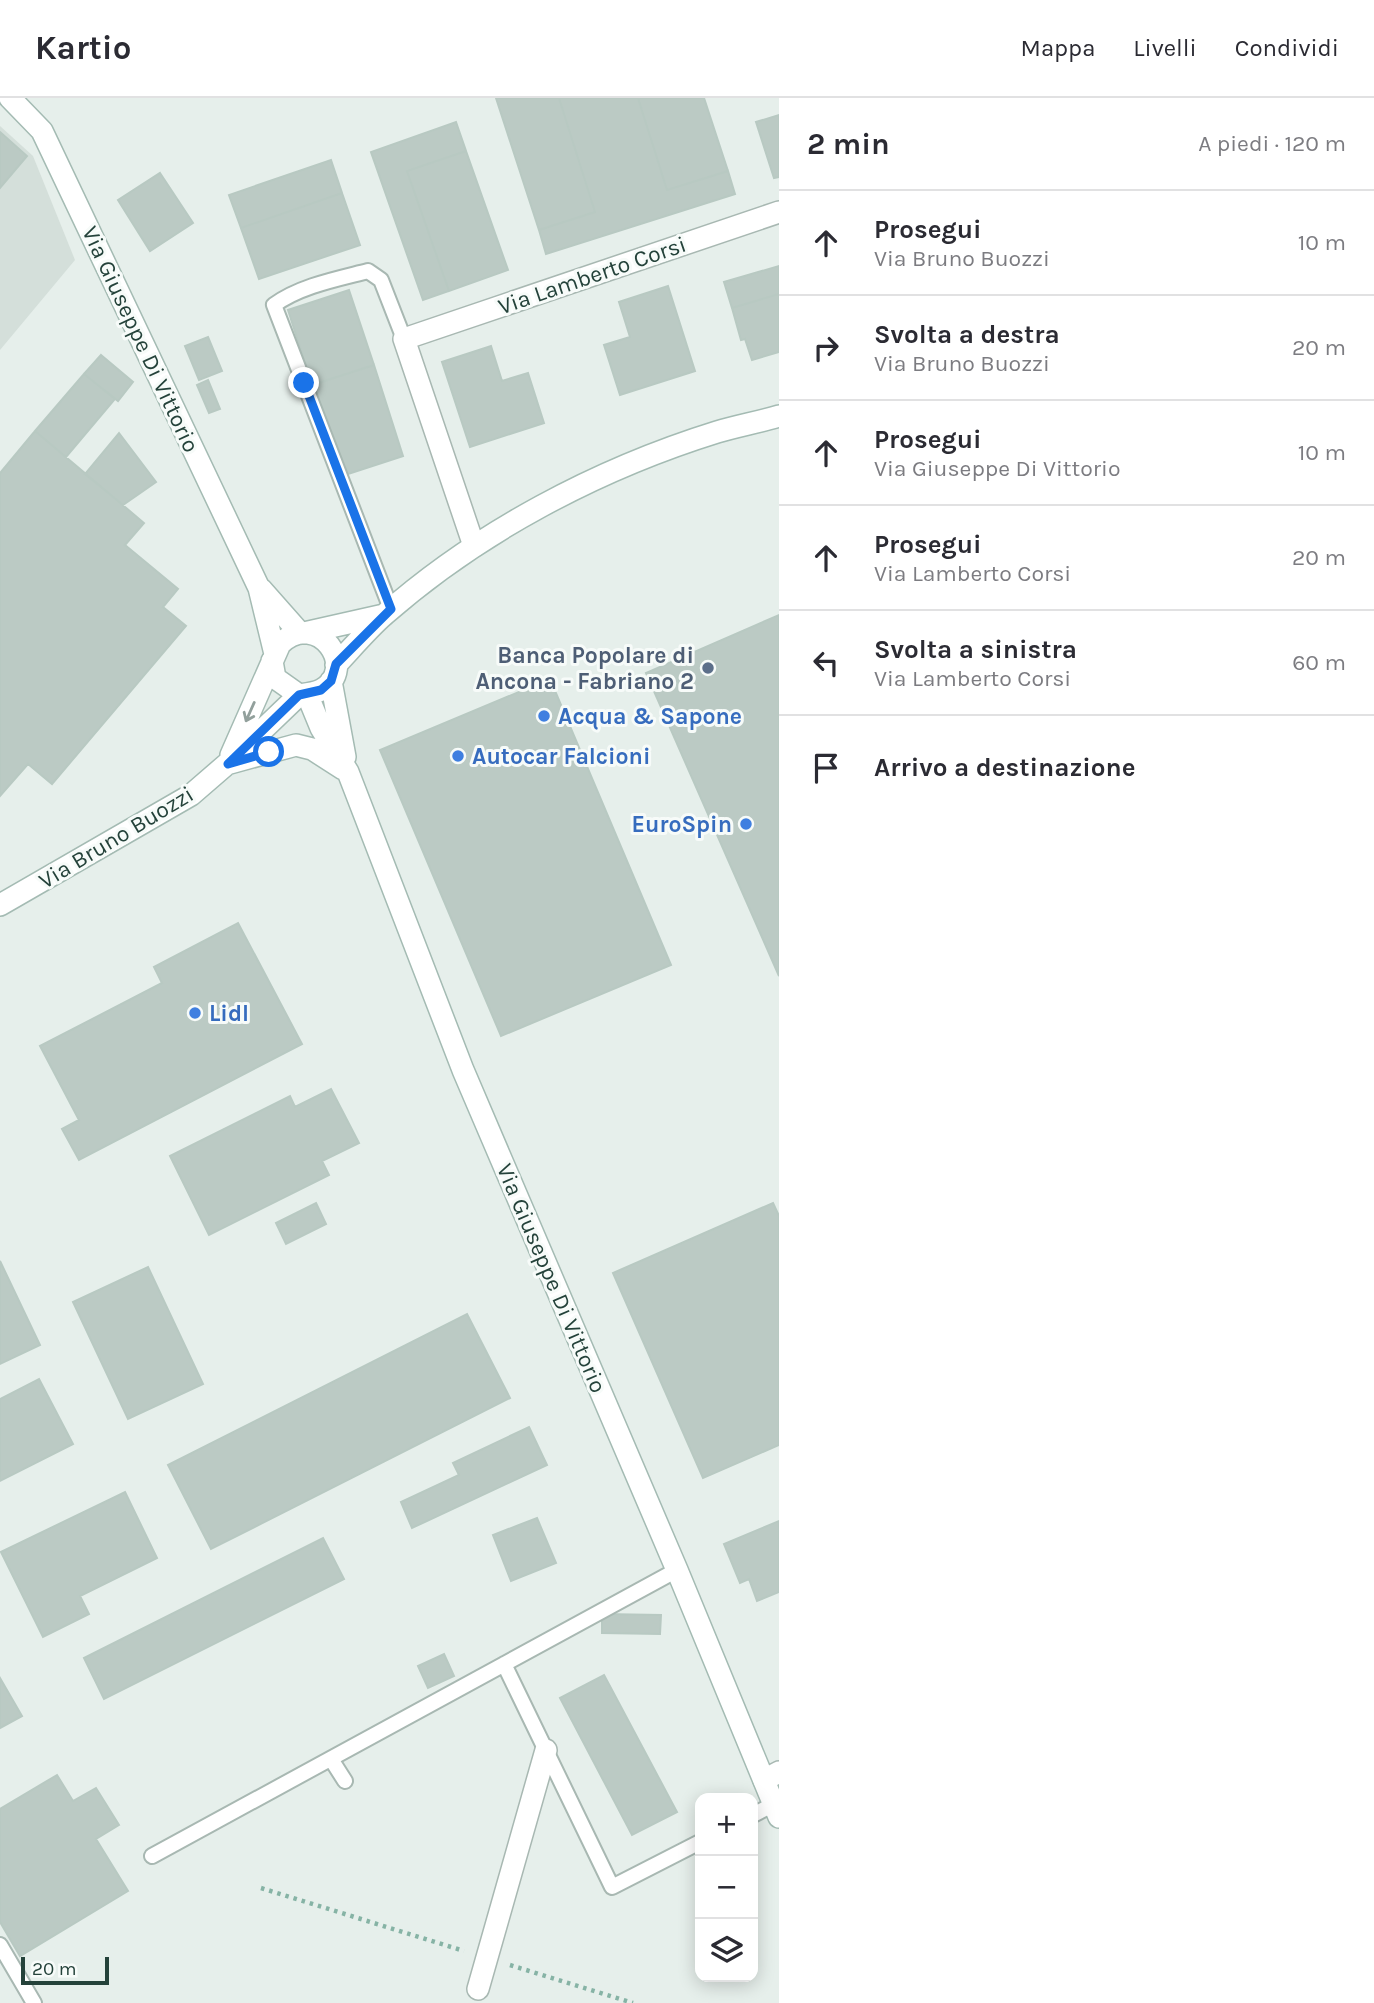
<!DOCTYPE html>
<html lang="it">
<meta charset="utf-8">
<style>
body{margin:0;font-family:Karla,sans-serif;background:#f2f2f3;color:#2b2b33}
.controls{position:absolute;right:21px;bottom:21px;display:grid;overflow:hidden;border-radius:14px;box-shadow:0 4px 18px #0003}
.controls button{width:63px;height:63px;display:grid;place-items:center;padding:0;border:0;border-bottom:2px solid #e1e1e2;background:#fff;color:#2b2b33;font:35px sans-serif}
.scale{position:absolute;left:21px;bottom:18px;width:88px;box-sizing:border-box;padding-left:7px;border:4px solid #24423a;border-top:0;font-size:19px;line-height:24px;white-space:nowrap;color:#24423a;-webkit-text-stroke:5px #f7fbf9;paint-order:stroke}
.stop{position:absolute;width:21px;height:21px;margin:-16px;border:5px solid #1a73e8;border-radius:50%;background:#fff}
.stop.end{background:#1a73e8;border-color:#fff;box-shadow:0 2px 7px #0008}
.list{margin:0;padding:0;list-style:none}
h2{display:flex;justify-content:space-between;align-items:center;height:91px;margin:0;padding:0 28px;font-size:30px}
h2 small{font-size:23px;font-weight:400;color:#7c7c81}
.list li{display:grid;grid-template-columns:46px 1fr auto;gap:21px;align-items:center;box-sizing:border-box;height:105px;padding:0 28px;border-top:2px solid #e1e1e2}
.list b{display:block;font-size:26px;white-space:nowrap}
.list p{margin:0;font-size:23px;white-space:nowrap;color:#7c7c81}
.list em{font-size:23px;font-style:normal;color:#7c7c81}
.icon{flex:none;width:38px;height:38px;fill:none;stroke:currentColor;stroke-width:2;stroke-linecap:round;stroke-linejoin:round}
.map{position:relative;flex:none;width:779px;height:1905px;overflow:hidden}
header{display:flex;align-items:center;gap:42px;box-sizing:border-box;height:98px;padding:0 35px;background:#fff;border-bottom:2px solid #e1e1e2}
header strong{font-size:33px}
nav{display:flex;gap:38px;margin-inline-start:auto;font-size:24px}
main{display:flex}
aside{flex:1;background:#fff}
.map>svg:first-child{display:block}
.built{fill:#d4dfda}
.building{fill:#bbcac4;stroke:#b8c9c2;stroke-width:2}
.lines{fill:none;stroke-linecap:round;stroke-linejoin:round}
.lane-casing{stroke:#a8b8b2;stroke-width:18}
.street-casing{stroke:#a8b8b2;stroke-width:24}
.secondary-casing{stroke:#a4bbb3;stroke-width:24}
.path{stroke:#86b3a5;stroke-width:4.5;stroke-dasharray:3.5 5;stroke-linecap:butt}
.lane{stroke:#fff;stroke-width:14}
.street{stroke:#fff;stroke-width:21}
.secondary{stroke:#fff;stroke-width:21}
.oneway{stroke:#92a09c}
.route{stroke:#1a73e8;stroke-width:9}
.service-dot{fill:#5c6f8a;stroke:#f7fbf9;stroke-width:2.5}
.shop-dot{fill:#3f7fe0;stroke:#f7fbf9;stroke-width:2.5}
.labels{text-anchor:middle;stroke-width:6;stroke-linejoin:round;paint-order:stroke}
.street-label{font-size:23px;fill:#24423a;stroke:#f7fbf9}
.service-label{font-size:23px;font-weight:bold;fill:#4e5e75;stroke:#f7fbf9;text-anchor:end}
.shop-label{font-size:23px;font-weight:bold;fill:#366cbe;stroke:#f7fbf9;text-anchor:start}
</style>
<header>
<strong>Kartio</strong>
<nav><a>Mappa</a><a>Livelli</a><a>Condividi</a></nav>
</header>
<main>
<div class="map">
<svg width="779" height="1905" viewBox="0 0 779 1905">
<rect width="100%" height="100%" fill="#e6efeb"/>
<path class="built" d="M0,28L33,58L75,162L0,252Z"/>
<path class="building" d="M496,0H559L595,114L539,132Z
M559,0H638L667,92L728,73L735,96L546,156L539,132L595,114Z
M638,0H704L728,73L667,92Z
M779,17V79L774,80L756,24Z
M456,24L466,53L407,73L449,193L423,202L371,54Z
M0,34L27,58L0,90Z
M466,53L508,172L449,193L407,73Z
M331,62L342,95L241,130L229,97Z
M160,75L193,125L150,153L118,102Z
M342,95L360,147L259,181L241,130Z
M779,168V196L732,210L724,184Z
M668,188L695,273L620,297L604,247L630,239L619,204Z
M349,192L374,267L312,287L288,212Z
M779,196V254L752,262L745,241L741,242L732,210Z
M208,239L222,273L199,282L185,248Z
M491,248L502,283L528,275L544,325L470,349L442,264Z
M101,257L133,284L118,303L84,276Z
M374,267L403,358L342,378L312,287Z
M84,276L115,301L66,359L35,333Z
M208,282L220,311L209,315L197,287Z
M35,333L144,425L125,447L178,491L163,509L186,528L52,686L28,666L0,698V375Z
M119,335L156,384L123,407L85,376Z
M779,517V878L646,575Z
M550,581L671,867L501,938L380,652Z
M238,825L302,946L79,1062L62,1031L79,1022L40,948L162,885L154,869Z
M331,991L359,1045L322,1063L329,1077L209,1137L170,1058L290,998L295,1009Z
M316,1105L326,1126L286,1146L276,1125Z
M773,1105L779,1118V1347L703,1380L613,1175Z
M0,1163L40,1247L0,1266Z
M148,1169L203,1286L128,1321L73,1204Z
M467,1216L510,1300L211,1451L168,1367Z
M39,1281L73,1346L0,1383V1301Z
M529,1329L547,1367L412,1430L401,1404L459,1377L453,1365Z
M125,1394L157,1460L80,1498L89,1516L43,1539L1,1454Z
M537,1420L556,1465L511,1483L493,1437Z
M779,1423V1494L757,1503L749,1481L740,1485L724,1446Z
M323,1440L344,1481L104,1601L84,1560Z
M602,1516L661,1517L660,1536L602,1535Z
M444,1556L454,1578L428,1590L418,1568Z
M604,1577L677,1714L632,1737L560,1600Z
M0,1580L22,1618L0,1630Z
M57,1677L73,1703L96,1690L119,1727L96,1741L128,1793L20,1858L0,1824V1711Z"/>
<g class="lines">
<defs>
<path id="lane" d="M391,511L274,207C300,188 337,181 368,173L381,182L404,241
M504,1566L612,1789L700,1744
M331,1661L345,1683
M753,1717L774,1706
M152,1758L677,1472
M0,1847L34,1905"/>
<path id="street" d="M474,448L404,241L779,114
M764,1682L779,1674
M478,1891L546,1652"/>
<path id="secondary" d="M10,0L42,33L259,490L275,556
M261,491L299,534
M304,535L384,517
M336,567C352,550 367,532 384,517C478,434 598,371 717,334C737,328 759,324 779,318
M331,583L345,659
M307,596L321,630L348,674L463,972L677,1472L779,1719
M231,657L280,546C318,510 360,571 321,592C315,595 306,596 299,597L275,580L272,563
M230,665L296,647L312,651L343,671
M0,807L191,697L228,665L299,597"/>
</defs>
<use href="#lane" class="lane-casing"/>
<use href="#street" class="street-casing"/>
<use href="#secondary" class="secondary-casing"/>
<path class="path" d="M261,1790L464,1853
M510,1867L633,1905"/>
<use href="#lane" class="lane"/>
<use href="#street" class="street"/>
<use href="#secondary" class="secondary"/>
</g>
<defs><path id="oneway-shaft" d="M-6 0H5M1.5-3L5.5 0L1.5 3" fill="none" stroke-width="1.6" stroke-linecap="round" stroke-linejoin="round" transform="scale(1.75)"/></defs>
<use class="oneway" href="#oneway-shaft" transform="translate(250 614) rotate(114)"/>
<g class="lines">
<path class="route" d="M269,654L228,666L299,597L321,592L331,583L336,566L391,511L304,285"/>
</g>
<circle class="service-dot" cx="708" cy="570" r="7"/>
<g class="shop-dot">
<circle cx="544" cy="618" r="7"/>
<circle cx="458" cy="658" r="7"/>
<circle cx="746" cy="726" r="7"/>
<circle cx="195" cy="915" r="7"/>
</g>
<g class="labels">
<g class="street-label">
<text transform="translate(592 177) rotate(-19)" y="8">Via Lamberto Corsi</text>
<text transform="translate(141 241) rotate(65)" y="8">Via Giuseppe Di Vittorio</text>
<text transform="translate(116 739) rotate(-31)" y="8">Via Bruno Buozzi</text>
<text transform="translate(552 1180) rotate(67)" y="8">Via Giuseppe Di Vittorio</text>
</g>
<g class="service-label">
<text x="694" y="565">Banca Popolare di<tspan x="694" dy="26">Ancona - Fabriano 2</tspan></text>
</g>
<g class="shop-label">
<text x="558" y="626">Acqua &amp; Sapone</text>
<text x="472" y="666">Autocar Falcioni</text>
<text x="732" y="734" text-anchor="end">EuroSpin</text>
<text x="209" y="923">Lidl</text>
</g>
</g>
</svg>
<div class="controls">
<button>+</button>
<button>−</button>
<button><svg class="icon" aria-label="layers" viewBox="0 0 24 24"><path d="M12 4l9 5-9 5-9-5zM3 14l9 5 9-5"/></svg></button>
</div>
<div class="scale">20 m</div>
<div class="stop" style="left:269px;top:654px"></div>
<div class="stop end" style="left:304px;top:285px"></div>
</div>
<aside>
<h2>2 min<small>A piedi · 120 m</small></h2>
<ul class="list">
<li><svg class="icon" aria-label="ahead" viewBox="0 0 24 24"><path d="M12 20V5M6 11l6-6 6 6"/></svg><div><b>Prosegui</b><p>Via Bruno Buozzi</p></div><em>10 m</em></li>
<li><svg class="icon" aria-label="right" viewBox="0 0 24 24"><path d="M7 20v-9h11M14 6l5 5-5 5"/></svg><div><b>Svolta a destra</b><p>Via Bruno Buozzi</p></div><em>20 m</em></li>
<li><svg class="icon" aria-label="ahead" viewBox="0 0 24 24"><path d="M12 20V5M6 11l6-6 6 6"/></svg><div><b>Prosegui</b><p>Via Giuseppe Di Vittorio</p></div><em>10 m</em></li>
<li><svg class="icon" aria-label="ahead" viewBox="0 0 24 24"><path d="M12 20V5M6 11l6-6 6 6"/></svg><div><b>Prosegui</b><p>Via Lamberto Corsi</p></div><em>20 m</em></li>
<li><svg class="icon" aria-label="left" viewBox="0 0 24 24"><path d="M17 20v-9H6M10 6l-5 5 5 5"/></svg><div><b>Svolta a sinistra</b><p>Via Lamberto Corsi</p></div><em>60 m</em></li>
<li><svg class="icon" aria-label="arrive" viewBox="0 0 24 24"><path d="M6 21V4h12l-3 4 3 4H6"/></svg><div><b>Arrivo a destinazione</b></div></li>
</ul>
</aside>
</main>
